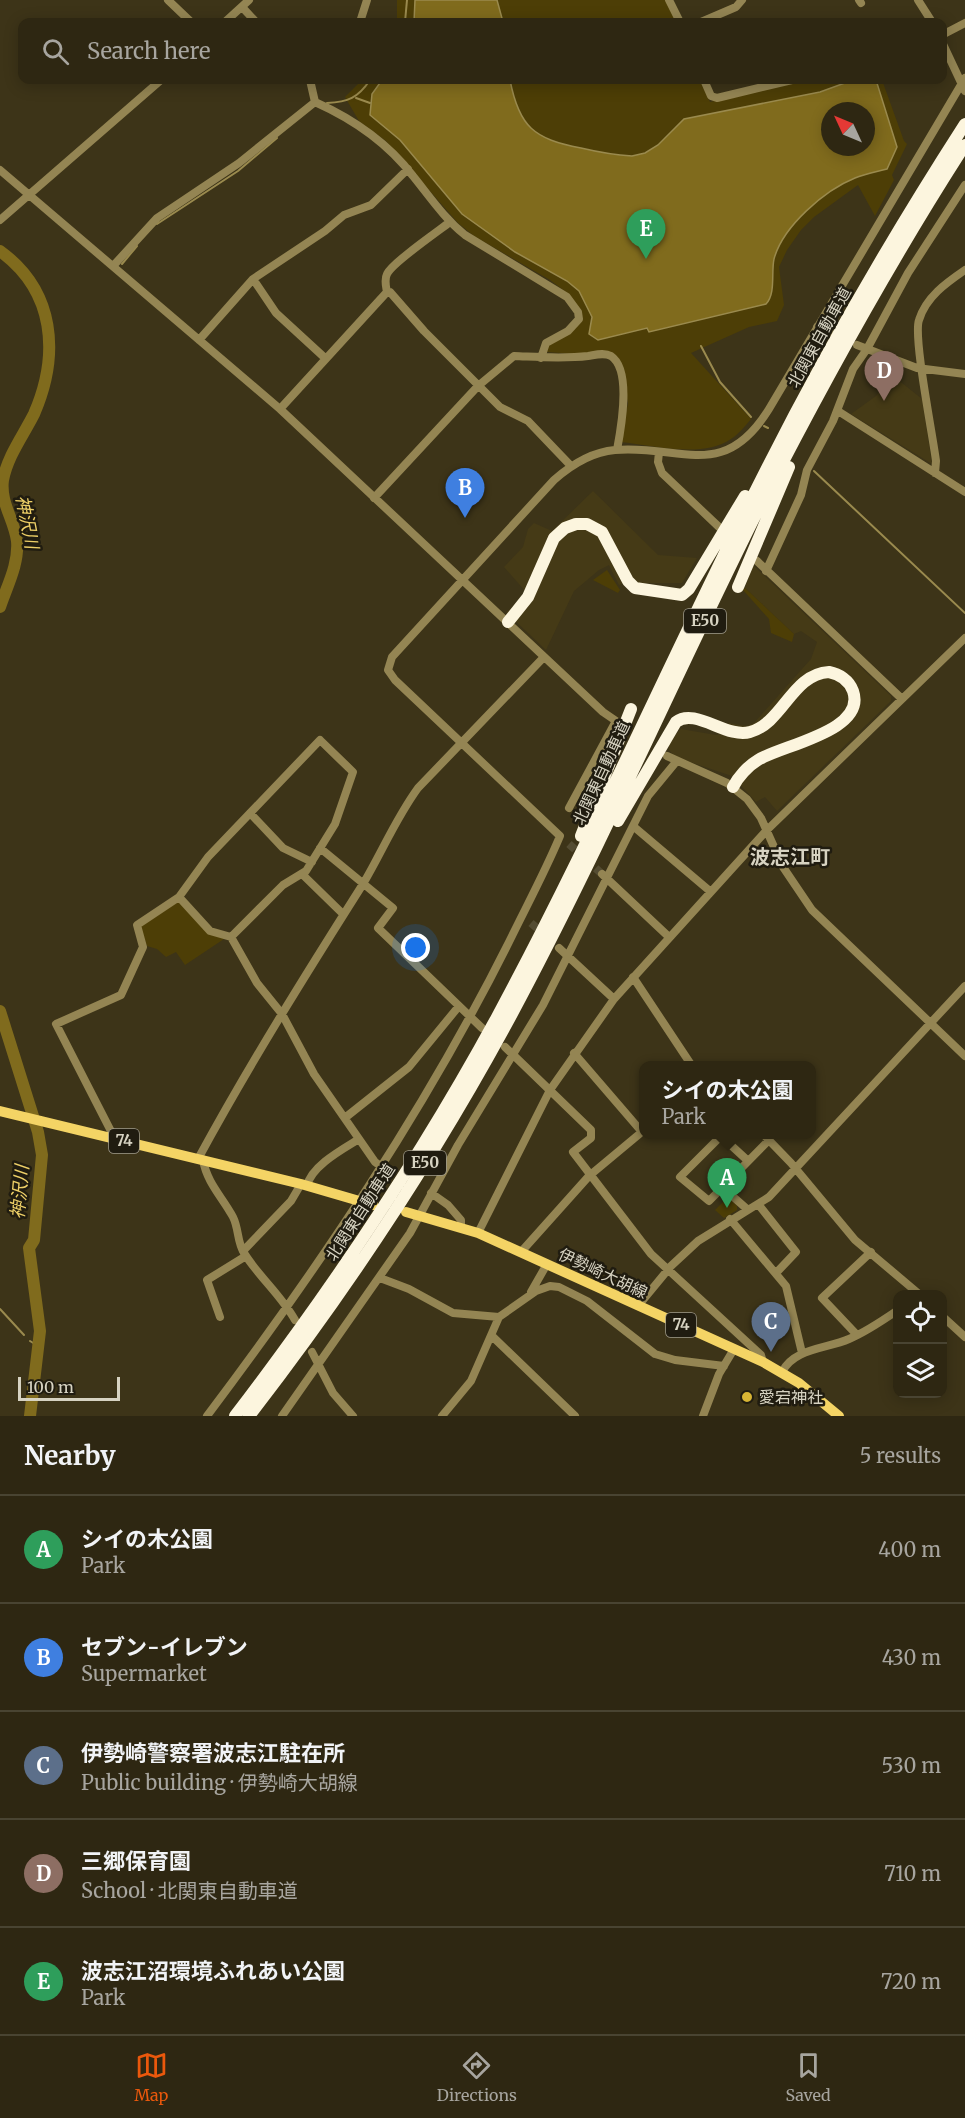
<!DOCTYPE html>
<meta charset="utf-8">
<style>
body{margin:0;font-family:Merriweather,"Noto Sans JP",serif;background:#362f1b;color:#f1f3f6}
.controls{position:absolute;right:18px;bottom:18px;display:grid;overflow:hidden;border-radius:12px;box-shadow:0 3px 15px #0003}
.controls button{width:54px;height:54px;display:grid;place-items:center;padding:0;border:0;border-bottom:2px solid #494432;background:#2e2712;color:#f1f3f6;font:30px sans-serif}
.compass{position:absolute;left:821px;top:102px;width:54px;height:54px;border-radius:50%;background:#2e2712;box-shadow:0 3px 15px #0003;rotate:314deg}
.scale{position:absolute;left:18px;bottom:15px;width:102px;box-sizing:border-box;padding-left:6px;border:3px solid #d7d3c2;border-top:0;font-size:16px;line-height:21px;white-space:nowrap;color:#d7d3c2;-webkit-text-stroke:4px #201c10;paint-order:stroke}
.you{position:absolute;left:416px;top:948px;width:21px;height:21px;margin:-15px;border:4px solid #fff;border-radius:50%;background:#1a73e8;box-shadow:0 0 0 9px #1a73e833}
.badge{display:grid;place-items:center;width:39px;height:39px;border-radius:50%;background:#ea580c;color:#fff;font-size:20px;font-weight:700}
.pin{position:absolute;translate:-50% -50px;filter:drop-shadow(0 2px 3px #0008)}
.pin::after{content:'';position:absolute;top:32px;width:21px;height:18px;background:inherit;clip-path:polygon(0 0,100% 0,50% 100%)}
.popup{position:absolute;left:639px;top:1061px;width:177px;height:78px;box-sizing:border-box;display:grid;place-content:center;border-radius:12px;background:#2e2712;filter:drop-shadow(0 2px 4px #0005);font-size:20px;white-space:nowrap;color:#a7a59f}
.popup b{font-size:22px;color:#f1f3f6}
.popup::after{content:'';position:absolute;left:50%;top:100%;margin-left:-12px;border:12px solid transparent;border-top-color:#2e2712}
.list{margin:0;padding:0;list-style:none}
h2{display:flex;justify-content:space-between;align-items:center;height:78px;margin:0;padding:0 24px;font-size:26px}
h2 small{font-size:20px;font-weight:400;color:#a7a59f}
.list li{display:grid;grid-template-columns:39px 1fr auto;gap:18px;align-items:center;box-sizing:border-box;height:108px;padding:0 24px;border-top:2px solid #494432}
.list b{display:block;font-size:22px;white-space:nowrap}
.list p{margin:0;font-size:20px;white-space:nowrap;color:#a7a59f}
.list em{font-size:20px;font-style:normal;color:#a7a59f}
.icon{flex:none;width:33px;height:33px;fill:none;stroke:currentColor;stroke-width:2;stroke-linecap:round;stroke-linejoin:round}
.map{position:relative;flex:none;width:965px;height:1416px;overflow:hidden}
.search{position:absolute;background:#2e2712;box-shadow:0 3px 15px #0003;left:18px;right:18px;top:18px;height:66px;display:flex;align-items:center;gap:15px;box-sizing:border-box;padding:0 21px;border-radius:12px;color:#a7a59f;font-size:22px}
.sheet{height:618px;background:#2e2712}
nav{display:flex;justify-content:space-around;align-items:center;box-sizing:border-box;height:84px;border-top:2px solid #494432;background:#2e2712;font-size:16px;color:#a7a59f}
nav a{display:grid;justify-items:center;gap:3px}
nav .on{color:#ea580c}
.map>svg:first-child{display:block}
.built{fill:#453a16}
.green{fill:#4d3e06;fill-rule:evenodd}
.water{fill:#806b1d;stroke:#9a8a4e;stroke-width:1.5;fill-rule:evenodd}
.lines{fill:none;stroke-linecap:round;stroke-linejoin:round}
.stream{stroke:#9a8a4e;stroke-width:2}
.river{stroke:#806b1d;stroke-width:12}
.minor-tunnel{stroke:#544c32;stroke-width:8;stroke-dasharray:8 4;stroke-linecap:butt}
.minor{stroke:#948553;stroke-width:8}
.major{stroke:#f4d465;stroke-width:10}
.highway{stroke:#fcf5de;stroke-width:12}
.poi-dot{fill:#d7b434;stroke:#201c10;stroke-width:2}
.labels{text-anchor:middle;stroke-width:5;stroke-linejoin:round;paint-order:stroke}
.shield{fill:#201c10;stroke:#a09c8d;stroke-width:1.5}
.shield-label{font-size:15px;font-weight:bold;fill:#d7d3c2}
.street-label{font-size:16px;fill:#d7d3c2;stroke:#201c10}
.poi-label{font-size:16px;fill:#d7d3c2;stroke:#201c10;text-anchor:start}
.water-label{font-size:18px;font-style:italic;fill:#edcf67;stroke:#201c10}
.quarter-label{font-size:20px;font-weight:bold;fill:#d7d3c2;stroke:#201c10}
</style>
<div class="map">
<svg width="965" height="1416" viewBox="0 0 965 1416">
<rect width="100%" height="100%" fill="#3d3418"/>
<path class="built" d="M892,375L922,399L932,464L851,414L876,396Z
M593,491L658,555L697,558L682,583H632L630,579L619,585L609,565L599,570L574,591L546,650L506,612L519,603L526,592L504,567L523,547L528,529L534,523L552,531Z
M753,565L891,696V701L777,811L765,797L756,802L732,776L675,757L669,750V741L681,729L716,735L721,734L729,723L746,726L754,723L811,659L817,642L801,631L794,634L745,588Z"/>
<path class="green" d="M397,0H666L676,22H397Z
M362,80H700L710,102L806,80H882L904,141L907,144L892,175L894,180L875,216L858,185L814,217L801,230L787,250L779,267L784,305L777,321L749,327L691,353L751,419C745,426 739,434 731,439C702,459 653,445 620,442L628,403L617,357L547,352L548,346L579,324L570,295L550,280L474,236L458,223L386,141L359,121L345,97ZM830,111H866V147H830Z
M607,570L620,590L618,593L593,580Z
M745,588L794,634L792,642L771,633L769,619L743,590Z
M179,900L211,934L227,937L185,965L176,952L166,957L157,949L147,946L140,925Z
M728,1197L737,1206V1210L724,1218L715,1210Z"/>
<path class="water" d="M415,0H497L503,22H414Z
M382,80H510C519,127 534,139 581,148C598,152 615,155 632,156L645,153L658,145L684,119L820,92L853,80H876L897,147L887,169C876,172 865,174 855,178C825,190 783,226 774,259C771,272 776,294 766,304L649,332L647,328L598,340L589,334L592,317L579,291L567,281L515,252L462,214L400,140L370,115L372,94ZM830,111H866V147H830Z"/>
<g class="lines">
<path class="stream" d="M405,22L407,0
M356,98L370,103
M327,103C348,102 358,98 370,80
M157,224L238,171L277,138
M122,264L137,246
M701,346L720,382L751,417
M764,426L768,428
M814,471L965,613
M0,1309L24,1335
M30,1341L38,1346"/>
<path class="river" d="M0,251C55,291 60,354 34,414C23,436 8,455 3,480C0,503 14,519 17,541C19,564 7,586 0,607
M0,1011L38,1132L42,1155L34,1240L29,1248L40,1331L30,1416"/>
<path class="minor-tunnel" d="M569,844L602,874
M531,923L545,935"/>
<path class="minor" d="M168,0L191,22
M669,0L680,22
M859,0L861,3
M918,0L932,22
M242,7L256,22
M225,22L249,0
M360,22L367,0
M701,22L736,7L742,0
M942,35L965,23
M942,42L965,91
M310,80L315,102
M704,80L711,96L717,98L792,80
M315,102C353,119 387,142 413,176C430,197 444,218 465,235L567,297L578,312L579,319L568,331L546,343L541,358
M0,170L280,409L603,712L619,723
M0,220L161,80
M114,265L157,218L239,163L315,102
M253,279L276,313L325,358
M387,292C386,286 384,280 387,274C392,263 437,232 450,222
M817,327L830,333
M199,340L253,279L325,231L344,215L371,205L408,169
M857,345L917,368L965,374
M280,409L387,292H390L424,331L500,407L528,421L571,466
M838,411L965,492
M659,452L658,462L662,473L719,527
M935,473L936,461C933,436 913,337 919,320C926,297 946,283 965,270
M374,498L478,386L514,356C539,357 563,359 588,356C595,355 604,352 611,356C632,370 621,429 617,450
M757,561L902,699
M766,571L801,495L807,470L833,421L853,369L867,349L908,273L965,185
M667,756L727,783L747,799L761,818L783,867L812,910L965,1056
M569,808L616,721
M250,813L283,848L312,862
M633,826L711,892
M320,848L393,908L378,928L482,1028
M302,874L343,914
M602,874L669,937
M179,897L210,931L231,937L257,983L282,1014L314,1074L375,1162L382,1167
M559,948L614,999
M633,977L692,1066
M505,1047L591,1130V1138L573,1152L651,1254L761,1355L763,1362
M574,1053L642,1132
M346,1117L409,1067L459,1006
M763,1134L791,1163L855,1240L919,1294
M115,1139L56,1024L121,995L143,947L137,925L179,897L208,857L320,740L353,772L335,824L306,871L283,885L231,937
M198,1159C249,1065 306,974 363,884C382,852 396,818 418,788L544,657
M203,1160C207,1183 223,1198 233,1217C239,1229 237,1242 244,1253C259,1277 281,1295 295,1320
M747,1160L721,1136L680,1177L709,1201L769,1140
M307,1186C311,1166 343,1149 359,1139
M722,1187L747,1209
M431,1193L448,1205L461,1220V1227
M758,1204L796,1252L777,1272
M730,1219L786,1286L802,1353
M478,1233L550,1090L614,999L767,830L965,638
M243,1251L291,1201L301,1184
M521,1252L589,1176L643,1131
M380,1278L409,1289L453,1313L499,1317
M531,1292L547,1264
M638,1306L671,1266L698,1241L769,1197L965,986
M942,1316L965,1337
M220,1317L207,1280L246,1256
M857,1335L822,1298L871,1252
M492,1336L575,1416
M312,1352L333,1393L353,1416
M782,1372C794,1348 826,1349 849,1339C866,1332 882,1321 898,1310
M207,1416C320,1266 425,1110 509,942C526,907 545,872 560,836L395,680L388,670L392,657L554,480C571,465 591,452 615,450C681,444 723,483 769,409L965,78
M282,1416L410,1233L458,1145L543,1005L648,796L676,762
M442,1416L471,1381L499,1317L536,1291L550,1286L559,1287L587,1301L655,1354L675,1360L724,1366
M703,1416L719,1374L734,1349"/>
<path class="major" d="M0,1111L301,1184L373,1205
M406,1212L478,1233L763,1362L799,1383L839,1416"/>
<path class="highway" d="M738,587L789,467
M508,622L528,597L554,538L565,528L576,524H587L602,532L628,581L635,588L682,595L689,589L745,496
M618,821L676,722C695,707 727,739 750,732C783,723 792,674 829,672C839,674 849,680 853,691C867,731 782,745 758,760C748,766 738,777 733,787
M581,836L631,709
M235,1416C332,1289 421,1157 497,1017C592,841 671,658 761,480C822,358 891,239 965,124
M249,1416C345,1292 432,1161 507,1023C595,860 669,689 752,522C817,394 887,266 965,145"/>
</g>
<circle class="poi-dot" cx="747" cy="1397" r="6"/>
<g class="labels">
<g class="shield">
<rect x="684" y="609" width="42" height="24" rx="4.5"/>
<rect x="109" y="1129" width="30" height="24" rx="4.5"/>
<rect x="404" y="1151" width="42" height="24" rx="4.5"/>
<rect x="666" y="1313" width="30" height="24" rx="4.5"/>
</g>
<g class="shield-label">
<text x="705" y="626">E50</text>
<text x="124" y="1146">74</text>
<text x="425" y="1168">E50</text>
<text x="681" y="1330">74</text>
</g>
<g class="street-label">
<text transform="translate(819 337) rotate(-61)" y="6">北関東自動車道</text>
<text transform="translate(601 773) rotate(-65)" y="6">北関東自動車道</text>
<text transform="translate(360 1212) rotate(-57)" y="6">北関東自動車道</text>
<text transform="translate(603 1273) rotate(25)" y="6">伊勢崎大胡線</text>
</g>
<g class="poi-label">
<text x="759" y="1403">愛宕神社</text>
</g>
<g class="water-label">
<text transform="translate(27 522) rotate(79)" y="6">神沢川</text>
<text transform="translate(20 1192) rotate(-85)" y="6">神沢川</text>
</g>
<g class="quarter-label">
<text x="790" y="864">波志江町</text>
</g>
</g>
</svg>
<div class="controls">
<button><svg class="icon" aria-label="locate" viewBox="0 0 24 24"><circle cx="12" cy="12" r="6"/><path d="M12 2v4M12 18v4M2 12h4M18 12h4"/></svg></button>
<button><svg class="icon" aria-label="layers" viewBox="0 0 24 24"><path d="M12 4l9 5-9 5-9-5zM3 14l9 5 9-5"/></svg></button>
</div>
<svg class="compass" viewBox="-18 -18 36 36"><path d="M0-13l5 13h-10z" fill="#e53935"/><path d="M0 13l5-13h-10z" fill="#a7a59f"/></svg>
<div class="scale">100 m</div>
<div class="you"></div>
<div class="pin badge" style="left:727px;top:1208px;background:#2e9e5b">A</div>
<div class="popup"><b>シイの木公園</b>Park</div>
<div class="pin badge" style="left:465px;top:518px;background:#3f7fe0">B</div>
<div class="pin badge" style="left:771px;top:1352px;background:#5c6f8a">C</div>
<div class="pin badge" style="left:884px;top:401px;background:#8d6e63">D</div>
<div class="pin badge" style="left:646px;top:259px;background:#2e9e5b">E</div>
<div class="search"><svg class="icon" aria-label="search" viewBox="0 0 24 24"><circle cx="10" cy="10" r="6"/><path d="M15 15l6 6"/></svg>Search here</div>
</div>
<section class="sheet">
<h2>Nearby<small>5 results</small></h2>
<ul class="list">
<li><span class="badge" style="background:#2e9e5b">A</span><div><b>シイの木公園</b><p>Park</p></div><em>400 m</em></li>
<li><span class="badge" style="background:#3f7fe0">B</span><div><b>セブン-イレブン</b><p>Supermarket</p></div><em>430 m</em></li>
<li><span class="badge" style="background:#5c6f8a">C</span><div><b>伊勢崎警察署波志江駐在所</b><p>Public building · 伊勢崎大胡線</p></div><em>530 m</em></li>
<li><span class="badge" style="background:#8d6e63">D</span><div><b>三郷保育園</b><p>School · 北関東自動車道</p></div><em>710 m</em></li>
<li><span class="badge" style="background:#2e9e5b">E</span><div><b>波志江沼環境ふれあい公園</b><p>Park</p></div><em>720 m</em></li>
</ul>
</section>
<nav>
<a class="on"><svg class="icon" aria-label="map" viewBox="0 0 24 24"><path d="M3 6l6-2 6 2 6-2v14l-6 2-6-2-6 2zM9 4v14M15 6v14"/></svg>Map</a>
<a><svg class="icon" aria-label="directions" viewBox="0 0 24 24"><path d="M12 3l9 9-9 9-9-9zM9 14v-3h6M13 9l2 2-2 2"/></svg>Directions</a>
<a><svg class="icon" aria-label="saved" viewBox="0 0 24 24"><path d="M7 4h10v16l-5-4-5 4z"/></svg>Saved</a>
</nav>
